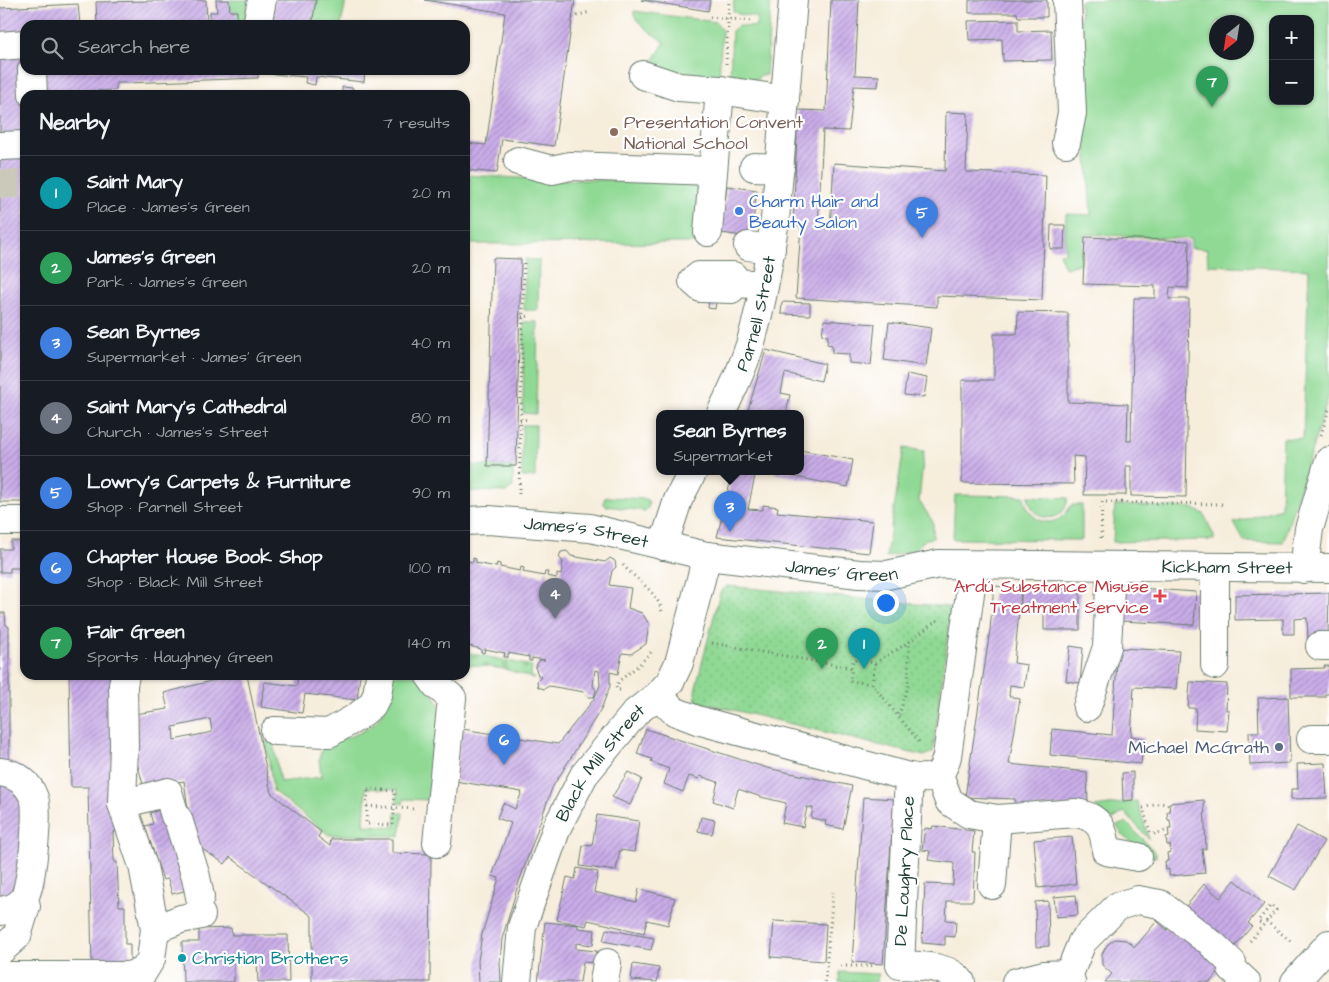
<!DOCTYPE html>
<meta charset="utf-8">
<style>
body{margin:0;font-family:"Architects Daughter",sans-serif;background:#242831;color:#f1f3f6}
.controls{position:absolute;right:15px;top:15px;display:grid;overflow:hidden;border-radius:10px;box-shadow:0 1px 4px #0004}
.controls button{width:45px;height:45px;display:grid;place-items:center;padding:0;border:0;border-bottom:1px solid #363941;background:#171b24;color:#f1f3f6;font:25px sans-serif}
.compass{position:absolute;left:1209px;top:15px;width:45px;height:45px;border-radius:50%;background:#171b24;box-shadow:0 1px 4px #0004;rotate:210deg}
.you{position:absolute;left:885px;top:602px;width:18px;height:18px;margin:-12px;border:4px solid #fff;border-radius:50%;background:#1a73e8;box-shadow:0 0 0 8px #1a73e833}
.badge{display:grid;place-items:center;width:32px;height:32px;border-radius:50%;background:#d690ce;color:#fff;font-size:16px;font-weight:700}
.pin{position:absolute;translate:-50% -41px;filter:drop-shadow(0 1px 2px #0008)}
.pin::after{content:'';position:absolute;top:26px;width:18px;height:15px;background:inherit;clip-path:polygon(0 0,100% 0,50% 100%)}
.popup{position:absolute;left:656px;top:410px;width:148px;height:65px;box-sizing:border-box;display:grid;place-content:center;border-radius:10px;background:#171b24;filter:drop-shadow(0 1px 4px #0005);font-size:16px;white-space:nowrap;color:#9ea1a6}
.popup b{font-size:19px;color:#f1f3f6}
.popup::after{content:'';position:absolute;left:50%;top:100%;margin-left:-10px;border:10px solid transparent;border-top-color:#171b24}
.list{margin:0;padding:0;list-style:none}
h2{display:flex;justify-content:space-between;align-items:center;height:65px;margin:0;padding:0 20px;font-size:21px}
h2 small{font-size:16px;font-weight:400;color:#9ea1a6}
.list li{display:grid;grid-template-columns:32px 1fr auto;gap:15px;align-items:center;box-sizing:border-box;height:75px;padding:0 20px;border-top:1px solid #363941}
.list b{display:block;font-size:19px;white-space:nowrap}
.list p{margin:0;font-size:16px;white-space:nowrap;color:#9ea1a6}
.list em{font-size:16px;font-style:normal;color:#9ea1a6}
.icon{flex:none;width:28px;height:28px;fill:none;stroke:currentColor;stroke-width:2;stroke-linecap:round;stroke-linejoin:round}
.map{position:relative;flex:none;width:1329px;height:982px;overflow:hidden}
.search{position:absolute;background:#171b24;box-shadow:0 1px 4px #0004;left:20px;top:20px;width:450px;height:55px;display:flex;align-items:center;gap:12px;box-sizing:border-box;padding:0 18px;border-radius:15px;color:#9ea1a6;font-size:19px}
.panel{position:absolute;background:#171b24;box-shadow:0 1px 4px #0004;left:20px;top:90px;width:450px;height:590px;border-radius:15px}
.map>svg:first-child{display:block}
.green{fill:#90d994;stroke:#588b64;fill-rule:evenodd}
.cemetery{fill:url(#cemetery-stones);stroke:#588b64}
.park{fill:url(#park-dots);stroke:#588b64}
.building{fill:url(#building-hatch);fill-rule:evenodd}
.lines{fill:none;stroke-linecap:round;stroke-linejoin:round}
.minor-tunnel{stroke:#cbcaba;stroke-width:28;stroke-dasharray:28 14;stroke-linecap:butt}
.minor-casing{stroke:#6a7b6e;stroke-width:30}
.path{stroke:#6a7b6e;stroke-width:3;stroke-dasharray:1 4;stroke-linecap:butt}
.minor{stroke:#fff;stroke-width:28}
.education-dot{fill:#8d6e63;stroke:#fff;stroke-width:2}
.shop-dot{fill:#3f7fe0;stroke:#fff;stroke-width:2}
.health-dot{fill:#e0444e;stroke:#fff;stroke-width:2}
.service-dot{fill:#5c6f8a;stroke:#fff;stroke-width:2}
.culture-dot{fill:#0f9aa8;stroke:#fff;stroke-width:2}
.labels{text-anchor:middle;stroke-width:4.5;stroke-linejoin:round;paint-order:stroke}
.education-label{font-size:18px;fill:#785e54;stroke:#fff;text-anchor:start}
.shop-label{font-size:18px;fill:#366cbe;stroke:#fff;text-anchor:start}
.street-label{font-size:18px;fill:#1f3d34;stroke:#fff}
.health-label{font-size:18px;fill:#be3a42;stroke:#fff;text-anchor:end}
.service-label{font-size:18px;fill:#4e5e75;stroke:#fff;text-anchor:end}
.culture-label{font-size:18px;fill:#0d838f;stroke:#fff;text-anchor:start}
</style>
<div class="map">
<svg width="1329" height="982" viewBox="0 0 1329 982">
<defs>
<pattern id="cemetery-stones" width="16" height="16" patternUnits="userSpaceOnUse" patternTransform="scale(1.25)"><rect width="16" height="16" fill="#90d994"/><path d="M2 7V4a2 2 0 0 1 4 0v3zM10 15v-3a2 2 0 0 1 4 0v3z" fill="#7cbb80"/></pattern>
<pattern id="park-dots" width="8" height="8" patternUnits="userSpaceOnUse" patternTransform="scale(1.25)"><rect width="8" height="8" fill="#90d994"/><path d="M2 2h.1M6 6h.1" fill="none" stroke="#7cbb80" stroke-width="1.8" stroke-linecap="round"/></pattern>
<pattern id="building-hatch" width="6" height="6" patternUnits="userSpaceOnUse" patternTransform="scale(1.25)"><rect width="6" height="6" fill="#caade9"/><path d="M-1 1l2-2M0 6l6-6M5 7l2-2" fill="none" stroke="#a38ebe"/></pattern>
</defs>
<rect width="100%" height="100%" fill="#fff"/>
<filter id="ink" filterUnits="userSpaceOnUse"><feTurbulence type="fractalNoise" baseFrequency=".02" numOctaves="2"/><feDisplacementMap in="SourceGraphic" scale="10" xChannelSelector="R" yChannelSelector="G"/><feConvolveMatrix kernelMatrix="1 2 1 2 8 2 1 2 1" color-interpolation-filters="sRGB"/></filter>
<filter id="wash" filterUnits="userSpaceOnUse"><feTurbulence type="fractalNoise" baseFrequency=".0096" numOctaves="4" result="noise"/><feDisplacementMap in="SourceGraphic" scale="20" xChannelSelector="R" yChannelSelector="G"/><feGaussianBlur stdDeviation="1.12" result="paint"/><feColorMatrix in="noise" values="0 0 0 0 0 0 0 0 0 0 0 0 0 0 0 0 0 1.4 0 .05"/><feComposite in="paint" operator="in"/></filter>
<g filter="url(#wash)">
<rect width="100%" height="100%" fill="#f6eddb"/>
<path class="green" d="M229,0H249L244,22L237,24L230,11Z
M316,0H346L341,25H312Z
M734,0H771L766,75H760L757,80L730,79L732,31L738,26L756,27L757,17L738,14L733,11Z
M1081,0H1329V395L1283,542L1244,541L1234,523L1281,508L1283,438L1303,439L1309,269L1208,265L1207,249L1191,248V239L1084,234L1081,263L1065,268L1059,253H1065L1066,214L1091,215L1084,113L1080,3ZM1273,19H1310V101H1273ZM1216,22H1246V52H1216Z
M634,11L716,22L722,30L719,79L686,78L656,66L653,61L665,42C653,35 643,27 634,16Z
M465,175L552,180L701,179L697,243L465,244Z
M525,259L539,260L538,310H524Z
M524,322H538L536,414L523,413Z
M522,425H536L535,477H522Z
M904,448L924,451L919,501L933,522V538L926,539L914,550L886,557Z
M469,465L513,467V487L507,492L468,491Z
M955,495L1024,496C1028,525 1058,532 1071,505H1082V540L953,539Z
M1028,496L1068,498C1065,525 1032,524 1028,496Z
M607,497L646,499L649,502L648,508L645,511L606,506L604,504V499Z
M1115,505L1192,508L1204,514L1214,536V540L1113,542Z
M391,675H415L436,698L442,713L430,800L404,799L403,804L397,803V790L366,788L364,825L395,827L396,813H403L400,836L329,835L273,791L266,741H273L280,782L321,777L319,759L324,742C344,740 372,732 382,713C387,704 388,685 391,675Z
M1137,801L1149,839L1124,812L1112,820L1095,807Z
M1126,822L1156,853V857C1143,855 1122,837 1117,826Z
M840,972L879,974L876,982H839Z"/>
<path class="cemetery" d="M465,652L532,666L531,675L534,679L505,669L465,664Z"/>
<path class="park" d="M727,586L949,607L950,617L933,752L924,756L696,701L695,691L720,592Z"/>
<g id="blocks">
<path class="building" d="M206,0L207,25H97L96,2Z
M216,0H229L230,11H237V25H210V12H217Z
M275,0H316L312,25H271Z
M425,0H575L554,146L502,139L497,173L465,170V143L486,145L505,13Z
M641,0H710L708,11Z
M831,0H859L855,75L879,76L878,87L854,86L849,131L823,130L818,228L830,229L834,163L945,171L946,112L968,113L966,172L1046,175L1042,300L937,296V307L796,298L801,226H793L798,110L826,111Z
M969,0H1047V17H1018L1017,13H969Z
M78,4L80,25H25V37L0,39V8Z
M1018,20V31L1051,30L1052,60L1003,61L1002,39L969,40L968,21Z
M25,55V137L0,138V56Z
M38,70H258V78L126,83H116V90L39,94Z
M264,70H365L364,82L316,77L315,85L305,83L306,77L263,73Z
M342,87L353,88V95H342Z
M0,151H25V502H0Z
M727,186L757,190L751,237L721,233Z
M1051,225H1065L1064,249H1050Z
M1085,237L1189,241L1188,288L1170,287L1169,299H1189L1186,497L1131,496V466H1126V495H1084L1085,457L1073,456L1074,484L962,483V380H994V334H1017L1018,312L1068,313V402L1128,404L1127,441H1131L1134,298H1155V286L1083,284Z
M493,258L521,259L516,466H487Z
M709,300L716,302L715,309L708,308Z
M782,302L810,303V315L781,314Z
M824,320L875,324L871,365L849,363V354L832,353V345L827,344L828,336L822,335Z
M889,322L931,328L926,366L884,360Z
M766,350L825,364L821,381L785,373L781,393L790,395L786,413H747Z
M907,374L927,378L924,397L904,395Z
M800,450L853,460L848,487L774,473L775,471H800Z
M733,471H756L748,509L763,510V505L778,507L777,512L873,521L869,553L717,537Z
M11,541H25V568H10V572H0V549H11Z
M567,551L571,556L605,562L610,558L615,561L616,567L612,571L609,585L631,588L628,608L642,613L649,624L646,644L631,654L622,653L618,674L610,672V686L601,709L552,788L518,885L502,939L500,962L501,982H479L478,961L482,934L499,878L492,876L511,823L497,818L503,803L515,809L522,792L455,781L462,729L558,744L594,699L600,685L599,671L595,670L593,686L596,690L594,697H588L584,692L549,686L544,689L538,687L537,681L541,677L538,675L535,667L540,660H545L532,658V661H529V657L508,653V657H504L505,653L485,649L484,653L481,652V649L465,645V561L473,562V558L476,559V563L496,567L497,563L500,564V567L520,571L521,567L524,568L523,572L544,576L545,572H548L547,576L557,578V574L561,575L563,562L559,557L561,552Z
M994,586L1021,588L1080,589V630H1044V613H1021V592L1014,663L1027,665L1024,687L1010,685L1009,696L1020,699L1009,764L1087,772L1088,805L1016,809L1015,799L965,797L990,630Z
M1123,587L1196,592L1194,625L1121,621Z
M1329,593L1328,638L1308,639L1307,618L1294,619V634H1283V619L1235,620V595Z
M0,613H5L6,625L9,627V760L28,771L44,802L43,886L34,899L0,916Z
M1070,646L1083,648L1080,683L1066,681Z
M1118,648L1179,651L1176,689L1134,687L1131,736L1144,738L1141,764L1050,755L1052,729L1112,735Z
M1324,666H1329V694H1325V697H1291V669L1325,668Z
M69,675H116L115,787L116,831L113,832L114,862H117L119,906H125V944H130V965H92L88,787H71Z
M234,675H247L271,793L321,832L318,837L330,846L331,839H392V853L431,854L430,982H312V916L230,857L225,864L193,843L184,781L144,788L133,748L135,714L168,709L164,693ZM210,719L212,732L174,740L173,727Z
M298,675H360L357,700L305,694L302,713L261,707L264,682L297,686Z
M1190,682L1227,684L1226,710H1229L1227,731L1195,729L1196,708H1188Z
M1288,697L1290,763L1250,765L1249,732H1259L1258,698Z
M646,729L767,768L852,786L843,829L825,825L826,821L811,818L813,808L807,807L803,827L782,823L786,803L761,797L738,789L733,808L713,801L718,782L700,776L699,779L689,776L683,792L664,784L669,769L651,762L652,759L637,754Z
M1325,763L1327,798L1291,799V789H1298L1297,764Z
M628,772L642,779L630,805L612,797Z
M1133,772V800L1123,801L1122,773Z
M863,797L894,799L883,964L852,962Z
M1204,800L1206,849H1202L1205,873L1169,876V869L1166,870L1165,861H1168L1167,853L1171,852L1170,845H1167L1166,837L1169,836L1168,828H1171L1170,820H1168L1167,812H1170L1169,803Z
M162,809L188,890L172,894L168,879L163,880L145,826L153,824L150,813Z
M597,815L639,821L634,852L620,850L616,871L580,866L583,845L592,846Z
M701,817L715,820L712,834L698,831Z
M933,826L974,831L972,852H975L973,901H947L946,920L956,921L955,937L945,936V945L922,943L925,884L953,885L954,863L928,860L930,851L922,850L925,828L932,829Z
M1297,826L1324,841L1296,890L1269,876Z
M1072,837L1076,884L1038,888L1034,840Z
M577,868L598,872L594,892L636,902L639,889L675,898L668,925L647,920L644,933L588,920L586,926L557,920L567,877L575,879Z
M1235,880L1264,904L1248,923L1252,926L1231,951L1223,967L1210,982H1105L1112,974L1102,965V954L1107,945L1115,939L1126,940L1135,947L1157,921L1167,930L1204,884L1220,898Z
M1076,895L1078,915L1056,917L1054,897Z
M1048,901L1049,946L1036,947L1035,902Z
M774,921L826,924L824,961L771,957Z
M545,922L578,925V928L595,930L593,945L576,943V949L597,951L595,963L583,962L580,982H538Z
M231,928L232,935H288L289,982H258L257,960L234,961V982H183L182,942H199V929Z
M606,929L654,938L651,950L603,941Z
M633,964L659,968L657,982L631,980Z"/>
</g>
</g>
<g filter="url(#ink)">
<use href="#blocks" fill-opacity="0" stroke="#6a7b6e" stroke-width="1"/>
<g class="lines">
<path class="minor-tunnel" d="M5,198L6,151"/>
<defs>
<g id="minor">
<path d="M257,25L262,0"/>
<path d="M0,46L25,44"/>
<path d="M32,70L33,95"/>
<path d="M643,75L679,87L720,90L785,100"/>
<path d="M1066,143L1072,113L1067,0"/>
<path d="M0,146L25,145"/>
<path d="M518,161L552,170L570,166L713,171"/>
<path d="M754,167L780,168"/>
<path d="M708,232L720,90"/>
<path d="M748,246L771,249"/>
<path d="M738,283L733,276H699L693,281L701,288L731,289L738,283L764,285"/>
<path id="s1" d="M721,413C733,389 745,364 752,338C763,300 769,259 775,220L793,0"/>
<path d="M0,521H25"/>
<path id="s2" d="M465,521L488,520L590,528L707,556L859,574L887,575L939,564L1329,568"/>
<path d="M663,546L678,500L693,471"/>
<path d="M1304,569L1309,529L1329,461"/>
<path d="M1320,646H1329"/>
<path d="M1215,665V568"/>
<path d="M429,675L437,686L452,698L437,843"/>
<path d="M658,695L674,711L697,720L909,777C932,780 941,780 947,756L974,565"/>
<path d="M1087,707L1107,647L1111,567"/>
<path d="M275,731L329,733L357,717L372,705L377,695L380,675"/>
<path d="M1311,739H1329"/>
<path d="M0,772C16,774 28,782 34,798C39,810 32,889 23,900C18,907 9,910 0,911"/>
<path d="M939,775L949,801L969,814L997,819L1076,813C1099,817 1105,829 1106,851L1138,857"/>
<path d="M909,777L900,965C919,966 949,965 961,982"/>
<path d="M122,804L168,792L175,816L178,819L196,877L200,897"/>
<path d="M992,885L997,819"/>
<path d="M155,929L181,919L201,915"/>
<path d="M1212,944L1232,963V969L1246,982"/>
<path d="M0,951L17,936L26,906"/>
<path d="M0,976H127L143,972L151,959L155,929L143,866L122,804L124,745L123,685L125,675"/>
<path id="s3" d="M517,982L522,927L557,827L584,775L636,712L658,695L670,682L679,663L707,556"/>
<path d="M604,982L607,963"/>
<path d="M1016,982L1044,975L1069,974"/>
<path d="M1071,982L1069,974L1082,942L1118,906L1138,900L1160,904L1204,938"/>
<path d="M1295,982L1329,944"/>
</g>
</defs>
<use href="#minor" class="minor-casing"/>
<path class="path" d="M572,17L590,12
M710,17L753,21
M726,64L729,0
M522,317L531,316
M520,420L530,419
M1321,435L1329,409
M519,494L524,260
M1101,538L1102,502L1222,504
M623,565C635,579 661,594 662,614
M712,643L852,668
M875,663L909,642L938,620
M872,684L875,663L853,660L850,681L872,684L921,744
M620,690H617L616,687L619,681L640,664L653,650
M899,715L908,686L909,642
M368,789L395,791L393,825L366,824Z
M367,806L414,809
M1150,832L1143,808L1161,803L1169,805
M1154,834L1168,830
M1266,921L1293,943
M1250,941L1276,910L1271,905L1258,921L1263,925
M841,966H874
M825,982L833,892"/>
<use href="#minor" class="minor"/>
</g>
</g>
<circle class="education-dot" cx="614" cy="132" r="5"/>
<circle class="shop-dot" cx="739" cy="211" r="5"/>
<path class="health-dot" d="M1157.5 588.5h5v5h5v5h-5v5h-5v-5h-5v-5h5z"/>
<circle class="service-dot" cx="1279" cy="747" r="5"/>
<circle class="culture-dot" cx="182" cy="958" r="5"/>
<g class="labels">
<g class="education-label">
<text x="624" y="128">Presentation Convent<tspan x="624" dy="21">National School</tspan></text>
</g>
<g class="shop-label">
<text x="749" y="207">Charm Hair and<tspan x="749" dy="21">Beauty Salon</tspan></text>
</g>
<g class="street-label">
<text dy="6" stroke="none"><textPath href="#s1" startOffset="106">Parnell Street</textPath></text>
<text dy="6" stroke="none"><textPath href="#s2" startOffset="122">James's Street</textPath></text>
<text dy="6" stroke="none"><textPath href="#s2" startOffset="381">James' Green</textPath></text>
<text dy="6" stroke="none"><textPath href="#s2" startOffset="768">Kickham Street</textPath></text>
<text dy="6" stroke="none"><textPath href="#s3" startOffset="239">Black Mill Street</textPath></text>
<text transform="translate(904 871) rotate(-87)" y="6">De Loughry Place</text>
</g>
<g class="health-label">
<text x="1149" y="592">Ardú Substance Misuse<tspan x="1149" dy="21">Treatment Service</tspan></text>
</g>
<g class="service-label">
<text x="1269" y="753">Michael McGrath</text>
</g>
<g class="culture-label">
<text x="192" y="964">Christian Brothers</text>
</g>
</g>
</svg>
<div class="controls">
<button>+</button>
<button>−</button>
</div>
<svg class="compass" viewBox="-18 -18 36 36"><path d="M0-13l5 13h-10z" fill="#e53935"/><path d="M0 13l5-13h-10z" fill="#9ea1a6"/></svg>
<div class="you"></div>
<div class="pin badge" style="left:864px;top:669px;background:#0f9aa8">1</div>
<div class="pin badge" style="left:822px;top:669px;background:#2e9e5b">2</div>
<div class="pin badge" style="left:730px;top:532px;background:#3f7fe0">3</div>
<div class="popup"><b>Sean Byrnes</b>Supermarket</div>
<div class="pin badge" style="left:555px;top:619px;background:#6b7280">4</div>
<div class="pin badge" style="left:922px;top:238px;background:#3f7fe0">5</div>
<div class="pin badge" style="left:504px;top:765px;background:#3f7fe0">6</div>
<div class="pin badge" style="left:1212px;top:107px;background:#2e9e5b">7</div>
<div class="search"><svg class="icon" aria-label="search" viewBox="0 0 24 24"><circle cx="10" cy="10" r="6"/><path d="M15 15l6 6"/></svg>Search here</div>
<section class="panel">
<h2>Nearby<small>7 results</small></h2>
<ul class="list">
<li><span class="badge" style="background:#0f9aa8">1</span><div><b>Saint Mary</b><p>Place · James's Green</p></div><em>20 m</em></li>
<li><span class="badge" style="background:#2e9e5b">2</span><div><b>James's Green</b><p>Park · James's Green</p></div><em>20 m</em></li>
<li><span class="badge" style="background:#3f7fe0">3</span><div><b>Sean Byrnes</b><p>Supermarket · James' Green</p></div><em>40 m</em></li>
<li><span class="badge" style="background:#6b7280">4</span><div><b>Saint Mary's Cathedral</b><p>Church · James's Street</p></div><em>80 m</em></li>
<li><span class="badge" style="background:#3f7fe0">5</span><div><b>Lowry's Carpets &amp; Furniture</b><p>Shop · Parnell Street</p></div><em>90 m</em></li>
<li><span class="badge" style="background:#3f7fe0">6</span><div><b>Chapter House Book Shop</b><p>Shop · Black Mill Street</p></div><em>100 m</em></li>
<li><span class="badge" style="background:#2e9e5b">7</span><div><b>Fair Green</b><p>Sports · Haughney Green</p></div><em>140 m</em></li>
</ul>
</section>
</div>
